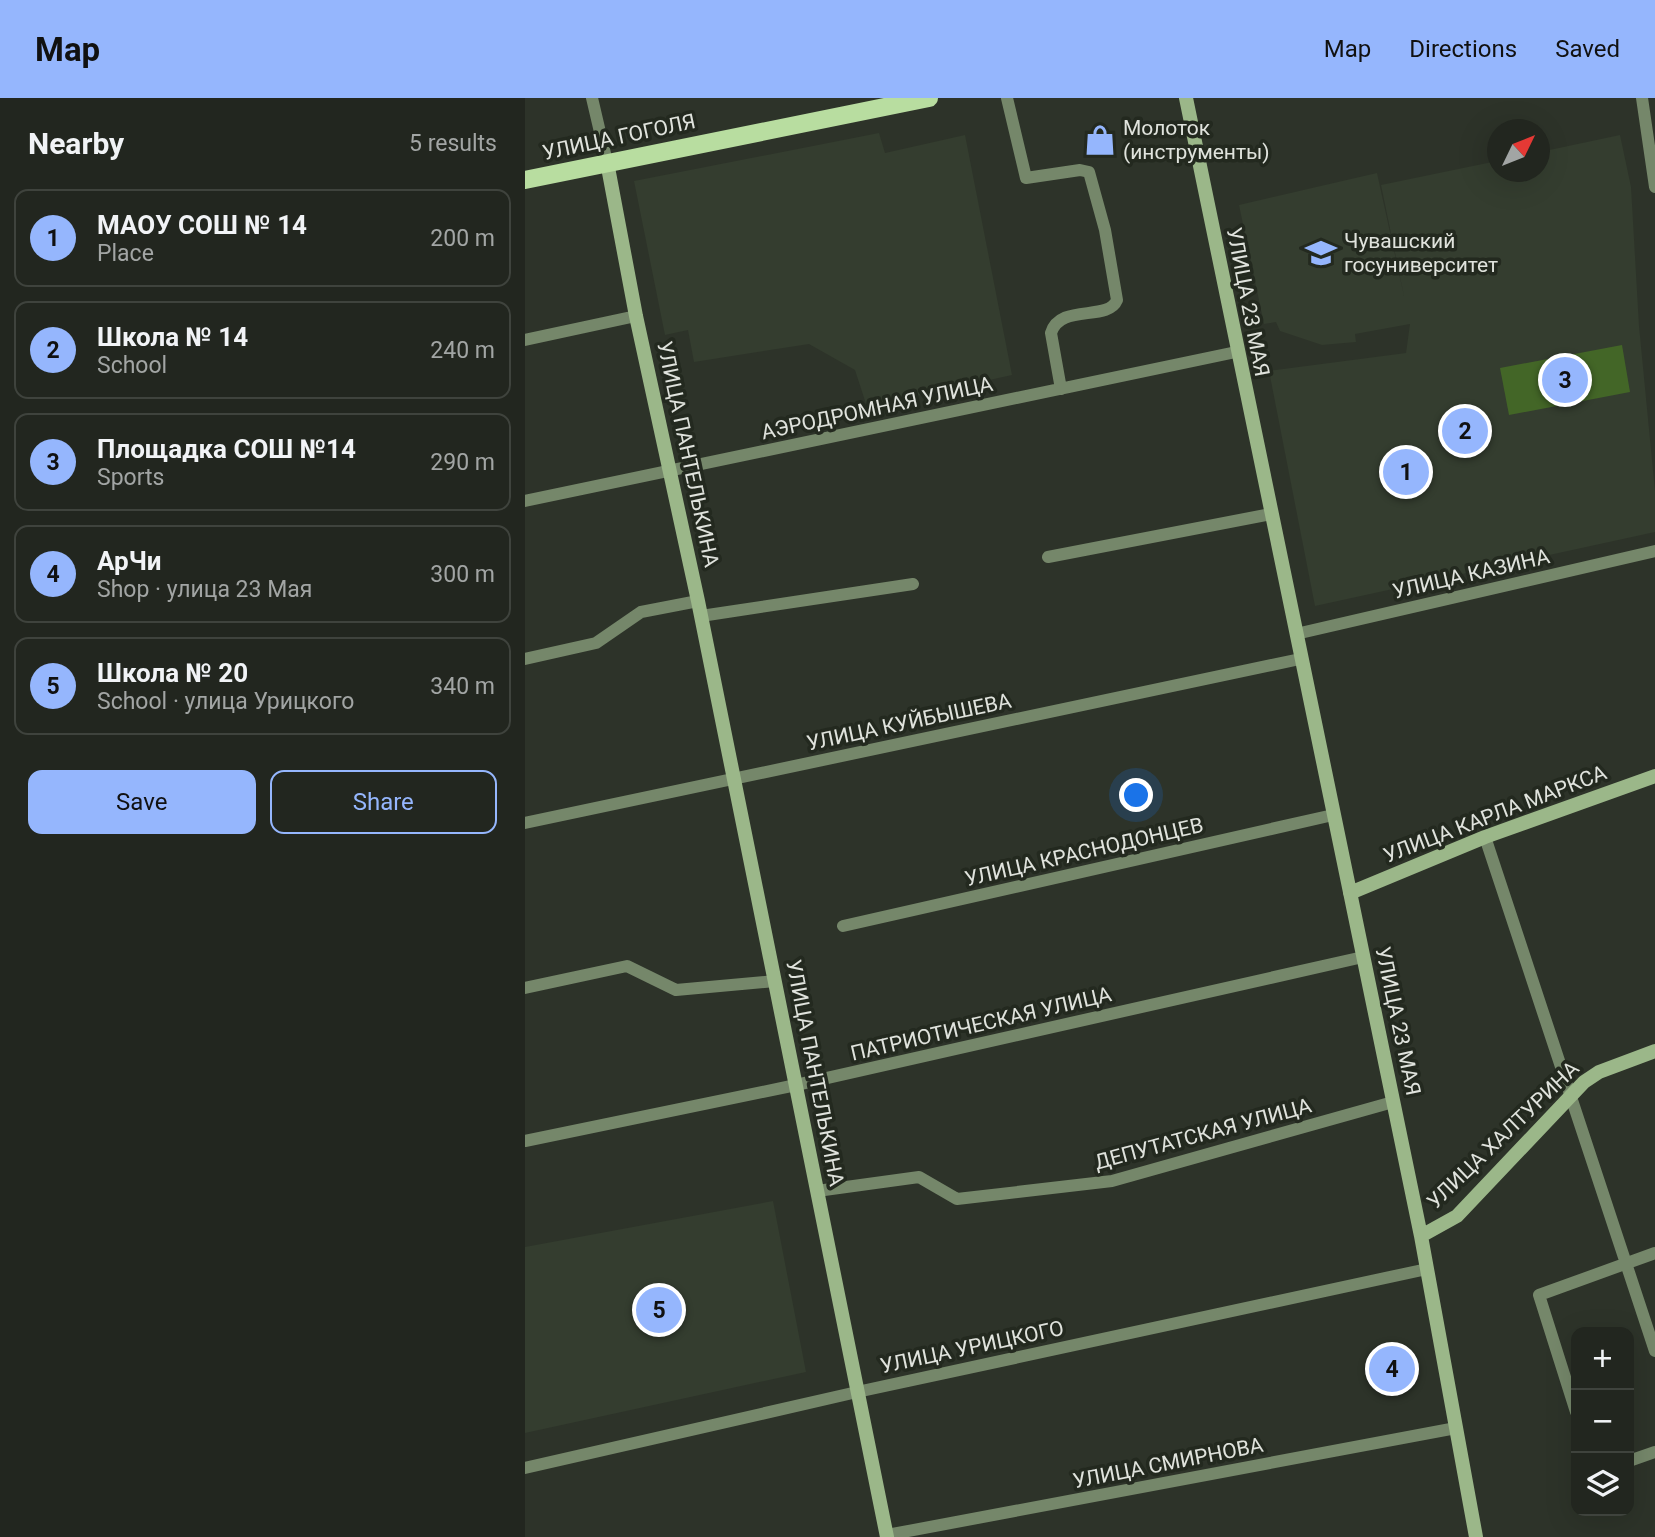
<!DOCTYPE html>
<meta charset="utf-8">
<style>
body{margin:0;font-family:Roboto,sans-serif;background:#2e322c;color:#f1f3f6}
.controls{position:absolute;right:21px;bottom:21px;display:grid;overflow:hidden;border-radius:14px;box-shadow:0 7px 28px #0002}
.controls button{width:63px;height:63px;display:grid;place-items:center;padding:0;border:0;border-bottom:2px solid #3f433d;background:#22261f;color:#f1f3f6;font:35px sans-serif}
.compass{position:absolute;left:962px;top:21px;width:63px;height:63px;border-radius:50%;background:#22261f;box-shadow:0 7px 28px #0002;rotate:47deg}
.you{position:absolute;left:612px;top:698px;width:24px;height:24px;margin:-18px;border:5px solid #fff;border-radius:50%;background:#1a73e8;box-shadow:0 0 0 10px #1a73e833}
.badge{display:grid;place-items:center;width:46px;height:46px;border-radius:50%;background:#95b6fd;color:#111;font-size:23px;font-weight:700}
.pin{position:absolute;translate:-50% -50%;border:4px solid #fff;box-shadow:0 2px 7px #0006}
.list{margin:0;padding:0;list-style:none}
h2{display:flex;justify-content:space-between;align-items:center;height:91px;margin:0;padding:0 28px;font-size:30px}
h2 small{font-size:23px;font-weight:400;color:#a2a5a4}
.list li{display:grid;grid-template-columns:46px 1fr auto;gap:21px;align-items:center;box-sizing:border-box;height:98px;margin:0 14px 14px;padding:0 14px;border:2px solid #3f433d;border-radius:14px}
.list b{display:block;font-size:26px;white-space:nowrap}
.list p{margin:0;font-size:23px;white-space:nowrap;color:#a2a5a4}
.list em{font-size:23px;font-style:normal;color:#a2a5a4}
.actions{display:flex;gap:14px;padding:21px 28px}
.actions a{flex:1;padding:16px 0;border:2px solid #95b6fd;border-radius:14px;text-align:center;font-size:24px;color:#95b6fd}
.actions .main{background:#95b6fd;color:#111}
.icon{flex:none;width:38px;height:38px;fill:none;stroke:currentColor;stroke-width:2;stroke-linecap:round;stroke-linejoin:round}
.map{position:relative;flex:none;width:1130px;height:1439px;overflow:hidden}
header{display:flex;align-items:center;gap:42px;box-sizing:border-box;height:98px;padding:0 35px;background:#95b6fd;color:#111}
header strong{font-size:33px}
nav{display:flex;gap:38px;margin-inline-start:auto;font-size:24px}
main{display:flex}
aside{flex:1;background:#22261f}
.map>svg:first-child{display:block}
.built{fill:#343d2f}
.green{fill:#436627}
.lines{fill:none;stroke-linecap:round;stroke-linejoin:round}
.street{stroke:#75876a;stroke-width:12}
.secondary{stroke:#9bb789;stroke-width:14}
.primary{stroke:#b8dda0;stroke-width:18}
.labels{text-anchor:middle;stroke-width:7;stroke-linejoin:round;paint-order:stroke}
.poi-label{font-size:21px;fill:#e0e3dd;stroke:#23291f;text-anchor:start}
.street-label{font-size:21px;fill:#e0e3dd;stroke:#23291f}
</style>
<header>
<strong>Map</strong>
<nav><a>Map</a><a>Directions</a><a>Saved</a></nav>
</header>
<main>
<aside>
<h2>Nearby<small>5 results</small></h2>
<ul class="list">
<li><span class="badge">1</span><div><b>МАОУ СОШ № 14</b><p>Place</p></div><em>200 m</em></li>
<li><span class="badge">2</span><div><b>Школа № 14</b><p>School</p></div><em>240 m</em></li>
<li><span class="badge">3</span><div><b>Площадка СОШ №14</b><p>Sports</p></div><em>290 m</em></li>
<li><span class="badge">4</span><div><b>АрЧи</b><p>Shop · улица 23 Мая</p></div><em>300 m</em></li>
<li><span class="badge">5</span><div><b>Школа № 20</b><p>School · улица Урицкого</p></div><em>340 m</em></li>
</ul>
<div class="actions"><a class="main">Save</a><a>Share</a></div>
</aside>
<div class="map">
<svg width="1130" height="1439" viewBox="0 0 1130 1439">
<rect width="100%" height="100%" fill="#2d3329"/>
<path class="built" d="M354,35L360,55L440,37L487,277L342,309L330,272L284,246L169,264L163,232L140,237L109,83Z
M1095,37L1106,89L1114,228L1130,393V434L790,508L744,273L881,255L885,226L830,236L831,244L797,247L755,233L751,224L739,226L714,107L852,75L879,198L856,87L972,63V74H1014L1015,54Z
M248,1103L281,1274L0,1335V1149Z"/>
<path class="green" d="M1097,247L1105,294L984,317L975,270Z"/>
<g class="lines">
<path class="street" d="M67,0L82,64
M482,0L501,80L555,72L564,74L580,132L592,202C583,224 535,205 526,235L536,291
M1117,0L1130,89
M0,242L111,218
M0,403L711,254
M523,459L746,416
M176,518L388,486
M771,536L1130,453
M0,561L71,545L116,514L173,503
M0,725L775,561
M960,739L1130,1253
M318,828L808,717
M0,890L102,868L151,892L250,883
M0,1043L271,987L838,859
M292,1093L394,1079L432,1101L587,1083L868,1004
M1051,1314L1014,1197L1130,1155
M1104,1363L1130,1354
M0,1370L332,1294L902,1171
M362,1437L931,1330"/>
<path class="secondary" d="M661,0L896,1138L951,1439
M82,64L111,218L173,503L362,1439
M825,795L960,739L1130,678
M896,1138L932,1118L1059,984L1074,974L1130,953"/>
<path class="primary" d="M0,82L404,0"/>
</g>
<defs>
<symbol id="shop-bare" viewBox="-9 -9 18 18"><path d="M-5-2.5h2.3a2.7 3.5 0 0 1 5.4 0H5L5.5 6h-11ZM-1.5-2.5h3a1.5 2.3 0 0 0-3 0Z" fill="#95b6fd" stroke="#23291f" stroke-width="2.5" paint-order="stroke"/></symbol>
<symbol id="university-bare" viewBox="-9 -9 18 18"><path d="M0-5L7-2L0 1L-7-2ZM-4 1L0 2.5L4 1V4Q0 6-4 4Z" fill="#95b6fd" stroke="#23291f" stroke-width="2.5" paint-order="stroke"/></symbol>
</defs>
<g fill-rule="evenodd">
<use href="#shop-bare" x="553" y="20" width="44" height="44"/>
<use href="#university-bare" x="774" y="133" width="44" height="44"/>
</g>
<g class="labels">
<g class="poi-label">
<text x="598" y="37">Молоток<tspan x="598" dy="24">(инструменты)</tspan></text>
<text x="819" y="150">Чувашский<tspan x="819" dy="24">госуниверситет</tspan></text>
</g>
<g class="street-label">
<text transform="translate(94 39) rotate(-12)" y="7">УЛИЦА ГОГОЛЯ</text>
<text transform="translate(723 204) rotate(79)" y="7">УЛИЦА 23 МАЯ</text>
<text transform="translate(352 310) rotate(-12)" y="7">АЭРОДРОМНАЯ УЛИЦА</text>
<text transform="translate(163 356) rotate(78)" y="7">УЛИЦА ПАНТЕЛЬКИНА</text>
<text transform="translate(946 476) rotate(-13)" y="7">УЛИЦА КАЗИНА</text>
<text transform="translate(384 624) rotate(-12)" y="7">УЛИЦА КУЙБЫШЕВА</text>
<text transform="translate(970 716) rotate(-21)" y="7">УЛИЦА КАРЛА МАРКСА</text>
<text transform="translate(559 754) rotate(-13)" y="7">УЛИЦА КРАСНОДОНЦЕВ</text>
<text transform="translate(873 923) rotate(78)" y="7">УЛИЦА 23 МАЯ</text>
<text transform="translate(456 926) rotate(-13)" y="7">ПАТРИОТИЧЕСКАЯ УЛИЦА</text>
<text transform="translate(290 975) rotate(79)" y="7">УЛИЦА ПАНТЕЛЬКИНА</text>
<text transform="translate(678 1036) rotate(-15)" y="7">ДЕПУТАТСКАЯ УЛИЦА</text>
<text transform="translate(978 1037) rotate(-44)" y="7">УЛИЦА ХАЛТУРИНА</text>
<text transform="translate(447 1249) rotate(-12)" y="7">УЛИЦА УРИЦКОГО</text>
<text transform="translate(643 1365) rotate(-11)" y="7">УЛИЦА СМИРНОВА</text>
</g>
</g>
</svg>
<div class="controls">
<button>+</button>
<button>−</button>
<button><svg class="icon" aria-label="layers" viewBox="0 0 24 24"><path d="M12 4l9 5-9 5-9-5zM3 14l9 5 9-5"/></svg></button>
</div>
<svg class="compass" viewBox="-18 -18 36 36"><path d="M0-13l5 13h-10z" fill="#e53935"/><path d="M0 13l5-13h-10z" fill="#a2a5a4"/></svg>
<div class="you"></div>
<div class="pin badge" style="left:881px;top:374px">1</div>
<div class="pin badge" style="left:940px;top:333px">2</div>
<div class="pin badge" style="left:1040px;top:282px">3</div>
<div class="pin badge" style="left:867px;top:1271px">4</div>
<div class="pin badge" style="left:134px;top:1212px">5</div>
</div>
</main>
